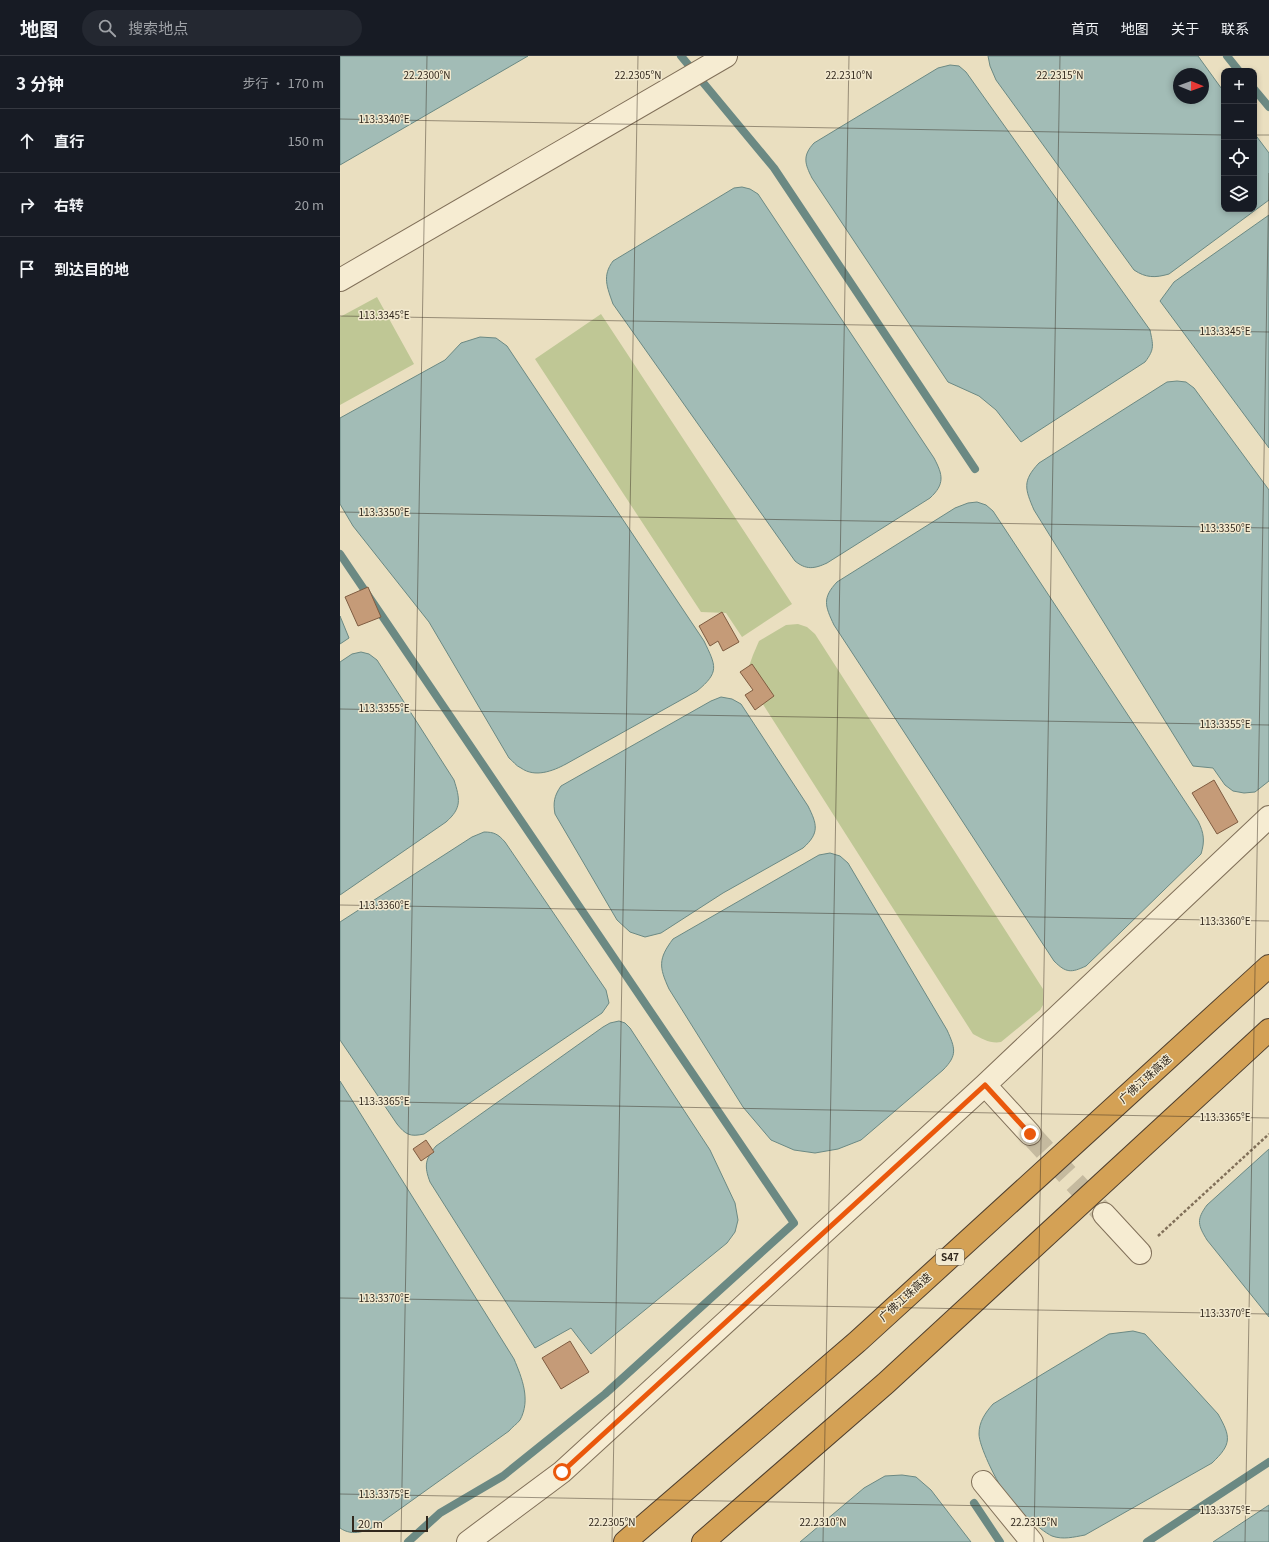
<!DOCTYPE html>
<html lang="zh">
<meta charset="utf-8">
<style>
body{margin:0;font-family:Georgia,"Noto Sans SC",serif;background:#242831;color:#f1f3f6}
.controls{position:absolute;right:12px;top:12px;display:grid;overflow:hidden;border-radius:8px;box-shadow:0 2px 6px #0003}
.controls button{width:36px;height:36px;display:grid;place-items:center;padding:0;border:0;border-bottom:1px solid #363941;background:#171b24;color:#f1f3f6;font:20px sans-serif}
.compass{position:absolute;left:833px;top:12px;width:36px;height:36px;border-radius:50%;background:#171b24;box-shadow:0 2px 6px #0003;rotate:91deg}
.scale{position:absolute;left:12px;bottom:10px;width:76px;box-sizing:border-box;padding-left:4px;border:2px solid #32281d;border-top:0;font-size:11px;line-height:14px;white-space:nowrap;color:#32281d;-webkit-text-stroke:3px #f2e9cf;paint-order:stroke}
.stop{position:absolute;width:12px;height:12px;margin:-9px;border:3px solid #ea580c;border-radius:50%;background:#fff}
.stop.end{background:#ea580c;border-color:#fff;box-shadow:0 1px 4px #0008}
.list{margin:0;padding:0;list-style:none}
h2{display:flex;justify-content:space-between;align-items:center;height:52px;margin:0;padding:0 16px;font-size:17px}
h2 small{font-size:13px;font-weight:400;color:#9ea1a6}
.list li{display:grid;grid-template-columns:26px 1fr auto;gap:12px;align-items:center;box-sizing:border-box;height:64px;padding:0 16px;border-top:1px solid #363941}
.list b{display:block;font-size:15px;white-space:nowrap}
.list em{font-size:13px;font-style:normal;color:#9ea1a6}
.icon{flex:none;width:22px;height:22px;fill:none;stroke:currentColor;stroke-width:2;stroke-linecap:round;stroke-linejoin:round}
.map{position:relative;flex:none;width:929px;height:1486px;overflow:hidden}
header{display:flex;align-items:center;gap:24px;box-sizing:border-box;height:56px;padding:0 20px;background:#171b24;border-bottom:1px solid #363941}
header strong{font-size:19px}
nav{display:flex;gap:22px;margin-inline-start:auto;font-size:14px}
.search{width:280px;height:36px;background:#242831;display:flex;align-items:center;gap:10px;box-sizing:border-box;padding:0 14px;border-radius:22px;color:#9ea1a6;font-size:15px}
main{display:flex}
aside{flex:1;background:#171b24}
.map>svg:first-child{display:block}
.green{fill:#bfc795}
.water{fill:#a2bcb6;stroke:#6b8983;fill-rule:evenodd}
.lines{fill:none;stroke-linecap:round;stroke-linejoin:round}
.stream{stroke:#6b8983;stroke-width:8}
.building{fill:#c59b78;stroke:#7f5c41}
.street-tunnel{stroke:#c5ba9f;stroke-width:22;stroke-dasharray:22 11;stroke-linecap:butt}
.street-casing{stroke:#817059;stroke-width:24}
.highway-casing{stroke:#4f3f2e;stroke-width:24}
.path{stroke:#817059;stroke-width:2.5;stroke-dasharray:3 2;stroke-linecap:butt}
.street{stroke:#f6ecd2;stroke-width:22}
.highway{stroke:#d4a155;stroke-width:22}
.route{stroke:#ea580c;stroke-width:5}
.ticks{fill:none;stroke:#32281d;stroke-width:1;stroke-opacity:0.45}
.labels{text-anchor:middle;stroke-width:3;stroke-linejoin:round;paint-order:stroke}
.shield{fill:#f2e9cf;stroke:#6c6252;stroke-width:1}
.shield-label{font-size:10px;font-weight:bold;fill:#32281d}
.street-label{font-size:11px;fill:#32281d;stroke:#f2e9cf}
.ticks-label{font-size:10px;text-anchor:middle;fill:#32281d;stroke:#f2e9cf;stroke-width:3;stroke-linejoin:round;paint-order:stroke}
</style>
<header>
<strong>地图</strong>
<div class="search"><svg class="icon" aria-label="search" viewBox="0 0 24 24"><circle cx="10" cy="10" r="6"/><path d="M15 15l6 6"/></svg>搜索地点</div>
<nav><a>首页</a><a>地图</a><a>关于</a><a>联系</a></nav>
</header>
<main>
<aside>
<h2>3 分钟<small>步行 · 170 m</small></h2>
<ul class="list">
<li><svg class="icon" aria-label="ahead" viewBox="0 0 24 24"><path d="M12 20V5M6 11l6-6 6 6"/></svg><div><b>直行</b></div><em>150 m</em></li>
<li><svg class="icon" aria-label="right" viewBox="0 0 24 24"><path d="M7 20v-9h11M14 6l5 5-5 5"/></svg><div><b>右转</b></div><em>20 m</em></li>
<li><svg class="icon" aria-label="arrive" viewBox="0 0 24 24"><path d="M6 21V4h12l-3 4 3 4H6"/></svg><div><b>到达目的地</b></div></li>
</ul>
</aside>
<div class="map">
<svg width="929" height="1486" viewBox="0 0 929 1486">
<rect width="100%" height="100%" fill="#eadfc0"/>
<path class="green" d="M37,241L74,308L0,349V261Z
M261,258L452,548L402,581L386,557L361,556L195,303Z
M458,568L467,571L475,578L703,933V949L700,954L661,986C651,988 642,983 633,978L412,631L408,613L413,599L419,585L446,569Z"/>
<path class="water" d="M0,0H188L0,109Z
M648,0H858L884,36V153H914V77L929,97V144L829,218C815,222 806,222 794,214L656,24L650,10ZM839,18H863V42H839Z
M610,9L619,10L626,16L810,274C813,289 815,293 805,306L681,386L656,354L639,340L608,326L472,122C465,108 462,100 474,87L598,12Z
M402,131L410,133L418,138L594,402C603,419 605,428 590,442L487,507C474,513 466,514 455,505L273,248C267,231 262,220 273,205L394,132Z
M929,159V392L820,245L834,226Z
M140,281L156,282L167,290L364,585C376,610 380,616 357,635L226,708C213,715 195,722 181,712C176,710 173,705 169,702L89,566L13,470L0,448V362L105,304L121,287Z
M837,325L846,326L854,332L929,434V725L915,736L904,737L893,735L885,729L873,712L853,710L694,454C685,433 682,425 699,407L827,326Z
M637,446L646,449L653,455L858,765C864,777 865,785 861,798L746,910C731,917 726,917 714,905L494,569C485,550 482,542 497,526L615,452L628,447Z
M0,560L9,582L0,588Z
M21,596L29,598L37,604L114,724C120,743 122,752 106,766L0,839V606L12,598Z
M381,641L392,643L401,648L468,750C477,768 480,777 463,792L383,837L321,877L305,881L290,876L277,864L215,758C213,747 214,740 221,730L371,645Z
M144,776C154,776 158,778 165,786L266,934L269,947L262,957L84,1078C70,1081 66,1079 57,1068L0,984V866L132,781Z
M490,797L500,800L508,807L607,974C615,992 618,999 603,1014L521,1084L498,1093L475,1097L454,1094L431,1084L403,1051L329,933C319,911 318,903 333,883L479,799Z
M279,965L285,967L290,972L370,1094L395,1147L398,1164L395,1176L387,1187L251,1298L231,1272L195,1292L90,1126C84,1110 85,1103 96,1090L263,971L270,967Z
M0,1025L174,1303C182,1322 191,1344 180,1364C177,1368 172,1371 169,1375L39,1468C27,1475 13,1481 0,1472Z
M929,1093V1261L867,1184C858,1169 856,1164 867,1149Z
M793,1275L805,1278L878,1358C891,1381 892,1388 872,1407L745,1479C734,1481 723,1484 712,1480C699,1474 671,1447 663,1434C656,1424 639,1390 639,1378C639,1366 645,1357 653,1348L769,1278Z
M562,1419L576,1421L591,1434L631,1486H460L524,1432L545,1420Z
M929,1449V1486H873Z"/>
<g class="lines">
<path class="stream" d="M341,0L434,112L635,413
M887,0L899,15
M914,33L929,51
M0,498L454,1167L265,1338L163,1420L100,1457L68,1486
M634,1447L660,1486
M807,1486L929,1406"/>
</g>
<path class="building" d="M28,531L41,561L18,570L5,541Z
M382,556L399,586L383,595L378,585L370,590L359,570Z
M412,608L434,640L415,654L405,639L413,634L400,616Z
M874,724L898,766L877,778L852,737Z
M86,1084L94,1096L81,1105L73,1093Z
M230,1285L249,1316L221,1333L202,1302Z"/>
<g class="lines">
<path class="street-tunnel" d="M690,1078L761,1155"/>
<defs>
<path id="street" d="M0,224L386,0
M645,1029L690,1078
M764,1158L800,1197
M643,1426L692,1486
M128,1486L222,1416L645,1029L929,761"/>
<path id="highway" d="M285,1486L517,1286L929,910
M363,1486L546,1327L929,974"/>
</defs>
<use href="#street" class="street-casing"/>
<use href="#highway" class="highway-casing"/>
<path class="path" d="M818,1180L929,1078"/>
<use href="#street" class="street"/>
<use href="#highway" class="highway"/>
</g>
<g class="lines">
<path class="route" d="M222,1416L645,1029L690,1078"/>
</g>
<path class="ticks" d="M0,63L884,79M914,79H929M0,260L929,276M0,456L929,472M0,653L929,669M0,849L929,865M0,1045L929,1062M0,1242L929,1258M0,1438L929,1455M61,1486L87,0M272,1486L298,0M483,1486L509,0M694,1486L720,0M905,1486L929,117"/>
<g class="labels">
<rect class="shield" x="596" y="1193" width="28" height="16" rx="3"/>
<g class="shield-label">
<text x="610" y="1205">S47</text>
</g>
<g class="street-label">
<text transform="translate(805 1023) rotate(-42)" y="4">广佛江珠高速</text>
<text transform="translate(565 1241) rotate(-42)" y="4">广佛江珠高速</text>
</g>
</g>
<g class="ticks-label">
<text x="87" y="23">22.2300°N</text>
<text x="298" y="23">22.2305°N</text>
<text x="509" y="23">22.2310°N</text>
<text x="720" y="23">22.2315°N</text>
<text x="44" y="67">113.3340°E</text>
<text x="44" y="263">113.3345°E</text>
<text x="885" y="279">113.3345°E</text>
<text x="44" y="460">113.3350°E</text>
<text x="885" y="476">113.3350°E</text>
<text x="44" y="656">113.3355°E</text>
<text x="885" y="672">113.3355°E</text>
<text x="44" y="853">113.3360°E</text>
<text x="885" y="869">113.3360°E</text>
<text x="44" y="1049">113.3365°E</text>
<text x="885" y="1065">113.3365°E</text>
<text x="44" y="1246">113.3370°E</text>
<text x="885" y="1261">113.3370°E</text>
<text x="44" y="1442">113.3375°E</text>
<text x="885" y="1458">113.3375°E</text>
<text x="272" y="1470">22.2305°N</text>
<text x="483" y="1470">22.2310°N</text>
<text x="694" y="1470">22.2315°N</text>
</g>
</svg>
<div class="controls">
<button>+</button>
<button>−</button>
<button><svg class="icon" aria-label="locate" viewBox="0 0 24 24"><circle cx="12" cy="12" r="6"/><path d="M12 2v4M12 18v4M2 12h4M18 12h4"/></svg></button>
<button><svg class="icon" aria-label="layers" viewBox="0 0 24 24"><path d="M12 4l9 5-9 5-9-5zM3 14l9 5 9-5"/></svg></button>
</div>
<svg class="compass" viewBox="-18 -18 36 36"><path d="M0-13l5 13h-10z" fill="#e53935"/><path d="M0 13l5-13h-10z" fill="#9ea1a6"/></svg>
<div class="scale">20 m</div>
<div class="stop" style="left:222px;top:1416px"></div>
<div class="stop end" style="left:690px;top:1078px"></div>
</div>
</main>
